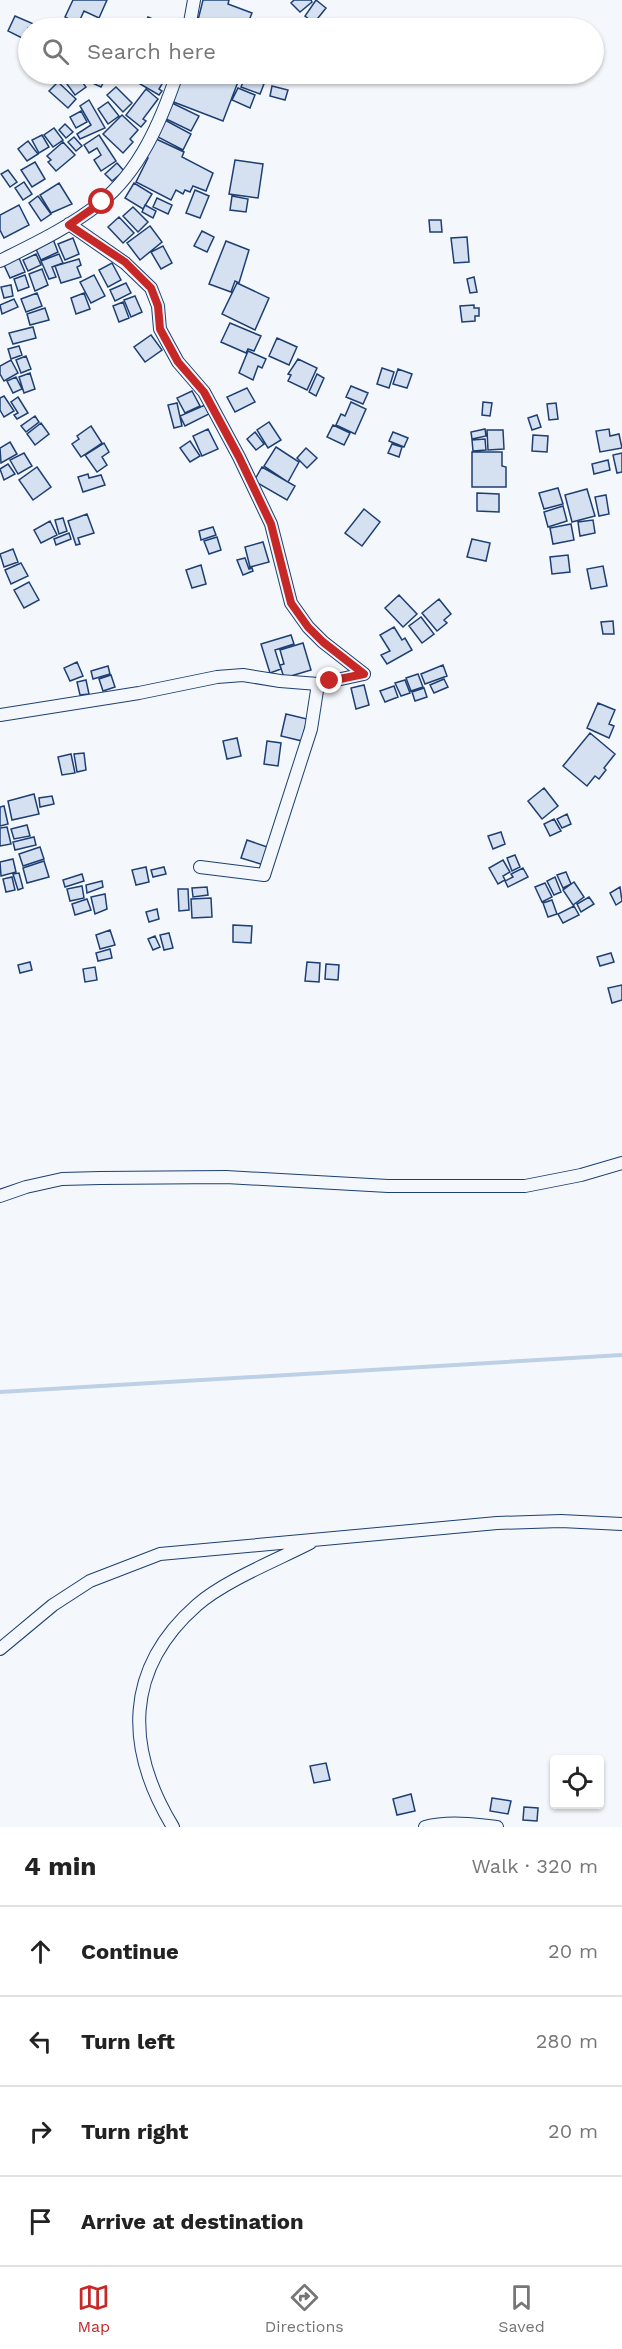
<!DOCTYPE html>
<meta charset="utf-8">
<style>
body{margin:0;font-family:"Work Sans",sans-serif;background:#f6f6f6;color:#222}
.controls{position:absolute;right:18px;bottom:18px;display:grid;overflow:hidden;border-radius:6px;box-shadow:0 2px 4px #0004}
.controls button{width:54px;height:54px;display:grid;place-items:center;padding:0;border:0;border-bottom:2px solid #e0e0e0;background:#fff;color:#222;font:30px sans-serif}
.stop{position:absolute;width:18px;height:18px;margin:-14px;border:4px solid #c62828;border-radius:50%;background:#fff}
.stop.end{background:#c62828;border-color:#fff;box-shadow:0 2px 6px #0008}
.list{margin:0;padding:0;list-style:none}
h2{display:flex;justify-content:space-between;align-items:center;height:78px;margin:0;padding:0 24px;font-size:26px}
h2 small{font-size:20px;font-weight:400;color:#767676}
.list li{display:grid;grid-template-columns:39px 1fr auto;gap:18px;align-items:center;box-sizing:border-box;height:90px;padding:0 24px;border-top:2px solid #e0e0e0}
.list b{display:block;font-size:22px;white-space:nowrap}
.list em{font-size:20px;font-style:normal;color:#767676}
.icon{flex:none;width:33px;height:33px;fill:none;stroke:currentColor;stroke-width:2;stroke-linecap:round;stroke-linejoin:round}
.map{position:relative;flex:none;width:622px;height:1827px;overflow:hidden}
.search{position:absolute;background:#fff;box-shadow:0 2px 4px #0004;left:18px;right:18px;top:18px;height:66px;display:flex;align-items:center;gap:15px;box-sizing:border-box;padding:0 21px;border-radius:33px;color:#767676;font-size:22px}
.sheet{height:438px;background:#fff}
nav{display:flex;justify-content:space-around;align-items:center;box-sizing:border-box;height:84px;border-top:2px solid #e0e0e0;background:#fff;font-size:16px;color:#767676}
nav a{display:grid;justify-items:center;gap:3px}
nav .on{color:#c62828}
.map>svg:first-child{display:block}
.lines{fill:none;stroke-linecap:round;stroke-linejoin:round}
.stream{stroke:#bed0e5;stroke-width:4}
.building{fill:#d5e0f0;stroke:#1d3f73;stroke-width:1.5}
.street-casing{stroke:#1d3f73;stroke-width:14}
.street{stroke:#f4f7fb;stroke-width:12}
.route{stroke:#c62828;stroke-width:8}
</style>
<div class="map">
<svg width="622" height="1827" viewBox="0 0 622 1827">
<rect width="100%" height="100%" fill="#f4f7fb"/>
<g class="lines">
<path class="stream" d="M0,1392L622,1355"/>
</g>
<path class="building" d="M73,0H107L99,18L84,11L78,24L65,17Z
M203,0H229L228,4L252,13L246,28H196Z
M294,0H311L312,2L300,12L291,3Z
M316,0L326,8L314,23L305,16Z
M15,16L36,25L34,28H28V41L8,31Z
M148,17L162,23L160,28L143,27Z
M73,74H76L86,87L75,95L64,80Z
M94,74H108L101,87L90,82Z
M123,74H145L162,84L159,89L162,91L159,95Z
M181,74H241L223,121L171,101Z
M245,77L264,84L260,94L241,87Z
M58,82L76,99L68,108L49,91Z
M272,86L288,90L285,100L270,96Z
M116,87L132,103L123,112L107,95Z
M238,88L255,95L250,108L232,100Z
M146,89L158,99L143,119L146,121L141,127L126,115Z
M89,100L105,128L80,139L77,134L91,125L80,106Z
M108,102L119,116L108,124L98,109Z
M170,102L199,116L191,131L162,117Z
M81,111L87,122L76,128L70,117Z
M122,115L138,130L130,139L133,142L123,153L103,134Z
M163,119L191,134L183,150L154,135Z
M65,124L73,132L66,138L59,130Z
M54,128L63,140L53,147L44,135Z
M42,135L49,147L39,153L32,140Z
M99,135L116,161L101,171L94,160L101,155L97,148L89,153L84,145Z
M74,137L82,146L76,151L68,142Z
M154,138L184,152L182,157L213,173L206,191L193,186L190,192L185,190L183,194L176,190L171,200L136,182L148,158L145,156Z
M28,141L38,154L27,161L18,149Z
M63,142L75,155L56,171L48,162L51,160L47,156Z
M235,160L263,164L258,198L229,194Z
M35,162L45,179L32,187L21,170Z
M117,163L124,171L112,181L105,174Z
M8,170L17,182L10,187L1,174Z
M24,182L32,194L23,200L15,188Z
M59,183L72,204L51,213L40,195Z
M134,183L152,194L143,209L125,198Z
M195,190L209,196L200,218L186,213Z
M38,196L51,214L41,221L29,203Z
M232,196L248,199L246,212L230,210Z
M157,198L172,205L168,214L153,207Z
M19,205L29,225L4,238L0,230V215Z
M145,205L156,211L153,218L142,212Z
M133,207L148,222L138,232L123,216Z
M119,217L134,233L123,243L108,227Z
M429,220H441L442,232H430Z
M150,226L162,242L140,260L127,243Z
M202,231L214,237L207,252L194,246Z
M467,237L469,262L454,263L451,238Z
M73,238L79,254L65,260L58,244Z
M53,239L58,252L41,260L35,247Z
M226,241L249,250L239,283L235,281L231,292L209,284Z
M163,246L172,263L161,269L151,252Z
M36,254L41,265L28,271L23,260Z
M59,254L63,263L52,267L56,277L49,279L41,261Z
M19,258L25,272L10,278L4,265Z
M79,259L81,265L77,267L81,277L61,283L55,266Z
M112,263L121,280L108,287L99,270Z
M42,269L48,285L35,291L29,274Z
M25,275L29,287L18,291L14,279Z
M94,275L105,296L91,303L80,282Z
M474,277L477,292L470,293L467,279Z
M126,283L131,293L115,301L110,290Z
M237,283L269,298L255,330L222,314Z
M11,285L13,296L4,298L1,287Z
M37,293L42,306L26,312L21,299Z
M84,293L90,309L76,314L71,298Z
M135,296L142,312L131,317L124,300Z
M14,299L18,307L2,314L0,305Z
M123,302L129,318L119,322L113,306Z
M474,305V308H479V316H475V321L462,322L460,306Z
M45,308L49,320L30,325L27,314Z
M230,323L261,336L254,351L248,349L246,353L221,342Z
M33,327L36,338L13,344L9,333Z
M151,335L162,350L145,362L134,347Z
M277,338L297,347L289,365L269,356Z
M19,346L22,355L11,359L8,349Z
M248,351L266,359L262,368L258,366L253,380L239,373Z
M26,356L31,369L21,373L16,360Z
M298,359L317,368L307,390L288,381L291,375L288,374Z
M11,360L18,373L4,381L0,374V366Z
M382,368L394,372L389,388L377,384Z
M398,369L412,374L407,388L393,384Z
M30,373L35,389L24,393L19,377Z
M317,374L324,378L316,396L309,392Z
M16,377L22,389L13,393L7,381Z
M351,386L368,393L363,404L346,397Z
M247,388L255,402L235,412L227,397Z
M192,391L200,406L185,413L177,398Z
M4,396L14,411L4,417L0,410V398Z
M18,397L28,413L17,419L14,415L18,413L11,402Z
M351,402L366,409L355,434L336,425L341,414L345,416Z
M483,402L492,403L490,416L482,415Z
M177,403L182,426L174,428L168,405Z
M556,403L558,419L549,420L547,404Z
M205,405L209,414L185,426L180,416Z
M537,415L541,427L532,430L528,418Z
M35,416L39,422L26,432L21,426Z
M269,422L281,440L268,448L257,430Z
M41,423L49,434L35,445L27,434Z
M333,425L350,433L344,445L327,437Z
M91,426L102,443L81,457L72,444L79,439L77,436Z
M208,429L218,449L202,456L193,436Z
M485,429L486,436L472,439L471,432Z
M609,429L610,436L619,434L622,448L600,452L596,431Z
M487,430H503L504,449L488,450Z
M255,432L264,444L256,450L247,439Z
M393,432L408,438L404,447L389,441Z
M533,435L548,436L547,452L532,451Z
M485,439L486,450L473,451L472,440Z
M190,441L200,456L190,462L180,448Z
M10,442L17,454L1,463L0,448Z
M104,443L109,452L102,457L107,465L97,472L85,455Z
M392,444L402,447L399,457L388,453Z
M276,447L299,462L288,482L264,466Z
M306,448L317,458L307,468L297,458Z
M472,452H502V466L506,467V487H472Z
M24,453L32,466L18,474L10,460Z
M622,453V472L617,473L613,455Z
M608,460L610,470L594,474L592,464Z
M8,464L15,474L4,480L0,469Z
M37,467L51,487L33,500L19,480Z
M262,467L295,486L287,500L254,481Z
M88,474L89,478L101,475L105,485L83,492L78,477Z
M558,488L563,504L544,509L539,493Z
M587,489L595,516L572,522L565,495Z
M477,493L499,494V512L477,511Z
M606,495L609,514L599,516L595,497Z
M563,506L567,521L548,527L544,512Z
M364,509L380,522L362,546L345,533Z
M87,514L94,533L78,538L80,544L76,545L68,521Z
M63,518L67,531L59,534L55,520Z
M593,520L595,533L580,536L578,522Z
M50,521L57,535L41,543L34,530Z
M571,524L574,540L553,544L550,528Z
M213,527L216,535L201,540L199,531Z
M69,533L71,539L56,545L54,539Z
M217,537L221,550L209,554L204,541Z
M472,539L490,543L486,561L467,557Z
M263,542L269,562L250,567L245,547Z
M13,549L18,562L4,567L0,554Z
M568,555L570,572L552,574L550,557Z
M245,558L249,569L252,568L253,571L243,575L237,560Z
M21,563L28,576L11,584L5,570Z
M201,565L206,584L192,588L186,570Z
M603,566L607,586L591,589L587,569Z
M29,582L39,600L24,608L14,590Z
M399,595L417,614L403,627L385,608Z
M439,599L451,614L444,620L447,623L437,631L422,613Z
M421,617L434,634L422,643L409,626Z
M613,621L614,634H603L601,622Z
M394,627L402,640L405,638L412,650L387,664L381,655L390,651L380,635Z
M291,635L294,644L275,650L281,669L270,673L261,644Z
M303,643L311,670L284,678L280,665L284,664L280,650Z
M77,662L83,676L70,681L64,668Z
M443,665L447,676L425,684L421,674Z
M108,666L110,674L93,679L91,671Z
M418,674L423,687L411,691L406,678Z
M111,675L115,687L103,691L99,679Z
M444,679L448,687L434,693L430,685Z
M86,680L89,694L80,695L77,682Z
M405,680L410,693L401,696L395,683Z
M364,685L369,705L356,709L351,688Z
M394,686L398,697L385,702L380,691Z
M424,688L427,697L415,701L412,692Z
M598,703L615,710L609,724L614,726L609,738L587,728Z
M286,714L307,719L302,741L281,736Z
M590,733L615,754L604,768L606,770L599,779L595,776L587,786L563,766Z
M237,738L241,756L227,759L223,741Z
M267,741L281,743L278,766L264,764Z
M84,753L86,770L77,772L74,754Z
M71,754L75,773L62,775L58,757Z
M544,788L558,806L542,819L528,801Z
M34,794L39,814L12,820L8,801Z
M52,796L54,804L40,807L39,798Z
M4,806L8,824L0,826V807Z
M567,814L571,824L562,828L557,819Z
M554,819L561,831L550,836L544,824Z
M27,825L30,836L14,839L11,829Z
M7,827L11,844L0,846V828Z
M501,832L505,844L493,849L488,836Z
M34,837L36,845L15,850L13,842Z
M247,840L270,848L264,865L241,858Z
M40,847L44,859L23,866L19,854Z
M515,855L520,867L512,871L507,858Z
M13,859L16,872L1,876L0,862Z
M503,860L510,872L503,876L505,880L498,884L489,868Z
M44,861L49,877L27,883L23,868Z
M146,867L149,882L136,885L132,870Z
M164,867L166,874L153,877L151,870Z
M523,868L528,877L508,887L505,881L513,877L511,874Z
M566,872L571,884L563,888L557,875Z
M19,873L23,888L18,890L13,874Z
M82,874L84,881L65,887L63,880Z
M12,877L15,890L6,892L3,879Z
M555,877L561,892L554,895L547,881Z
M102,881L103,887L87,893L86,885Z
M574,882L584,897L573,905L563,890Z
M545,883L552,897L542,902L535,887Z
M82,886L84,898L70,901L67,889Z
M207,887L208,895L193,897L192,888Z
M620,887L622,901L616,905L610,893Z
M178,889H188L189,910L179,911Z
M105,894L107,909L95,914L91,897Z
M589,897L594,904L581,912L577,904Z
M211,898L212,917L192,918L191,899Z
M87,899L91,910L75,915L72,904Z
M552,900L557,914L548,917L543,903Z
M574,906L579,915L563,923L558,914Z
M157,909L159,919L149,922L146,912Z
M233,925L252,926L251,943L233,942Z
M110,930L115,945L100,949L96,935Z
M169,933L173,948L164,950L160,935Z
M155,936L160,947L153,950L148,939Z
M110,949L112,958L98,961L96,953Z
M611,953L614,962L600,966L597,957Z
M30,962L32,970L20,973L18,965Z
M307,962L320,963L319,982L305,981Z
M326,964L339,965L338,980L325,979Z
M95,967L97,980L85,982L83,969Z
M622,985V1000L612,1003L608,988Z
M326,1763L330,1780L314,1783L310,1766Z
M411,1794L415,1811L397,1815L393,1799Z
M492,1798L511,1801L508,1814L490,1811Z
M524,1807L538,1808L537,1821L523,1820Z"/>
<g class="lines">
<defs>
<path id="street" d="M189,28L194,0
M69,224L125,263L151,288L158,306L160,329L178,362L204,392L239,457L271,524L291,603L308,627L323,642L364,674
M0,261C34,244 70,227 100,203C140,171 161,121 177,74
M0,715L139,693L217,677L243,675L280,681L318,684L364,674
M200,867L264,875L311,729L318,684
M0,1196L26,1187L62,1179L100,1178L226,1177L388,1186H525L581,1175L622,1163
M0,1649L53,1605L90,1581L160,1554L497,1523L561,1521L622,1524
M173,1827C125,1748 124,1669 197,1605C224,1581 277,1560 310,1543
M425,1827C447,1821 474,1824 497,1827"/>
</defs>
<use href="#street" class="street-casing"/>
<use href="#street" class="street"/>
</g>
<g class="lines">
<path class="route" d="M102,202L69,225L125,262L151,288L158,306L160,329L178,362L204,392L239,457L271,524L291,603L308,627L323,642L364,674L330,681"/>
</g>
</svg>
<div class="controls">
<button><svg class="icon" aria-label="locate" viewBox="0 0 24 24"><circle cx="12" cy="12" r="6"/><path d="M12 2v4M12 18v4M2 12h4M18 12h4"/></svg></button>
</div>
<div class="stop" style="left:102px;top:202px"></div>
<div class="stop end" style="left:330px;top:681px"></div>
<div class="search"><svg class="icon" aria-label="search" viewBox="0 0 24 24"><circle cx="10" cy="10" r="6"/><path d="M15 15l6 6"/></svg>Search here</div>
</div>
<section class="sheet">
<h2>4 min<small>Walk · 320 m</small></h2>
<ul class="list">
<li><svg class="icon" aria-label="ahead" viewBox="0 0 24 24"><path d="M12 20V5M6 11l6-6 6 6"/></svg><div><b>Continue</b></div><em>20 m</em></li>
<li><svg class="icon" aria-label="left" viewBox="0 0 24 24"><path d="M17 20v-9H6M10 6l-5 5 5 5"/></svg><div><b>Turn left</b></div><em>280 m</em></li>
<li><svg class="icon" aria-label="right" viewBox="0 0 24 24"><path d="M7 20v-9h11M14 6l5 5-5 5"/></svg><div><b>Turn right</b></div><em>20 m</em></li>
<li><svg class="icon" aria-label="arrive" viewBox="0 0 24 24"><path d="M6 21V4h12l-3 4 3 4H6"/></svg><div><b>Arrive at destination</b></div></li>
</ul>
</section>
<nav>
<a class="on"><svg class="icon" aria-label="map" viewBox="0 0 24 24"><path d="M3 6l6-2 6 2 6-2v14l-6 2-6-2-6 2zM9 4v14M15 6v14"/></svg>Map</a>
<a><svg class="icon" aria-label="directions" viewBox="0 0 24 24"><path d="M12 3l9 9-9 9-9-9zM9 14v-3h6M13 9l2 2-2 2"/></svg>Directions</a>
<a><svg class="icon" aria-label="saved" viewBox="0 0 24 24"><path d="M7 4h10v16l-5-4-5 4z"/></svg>Saved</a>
</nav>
